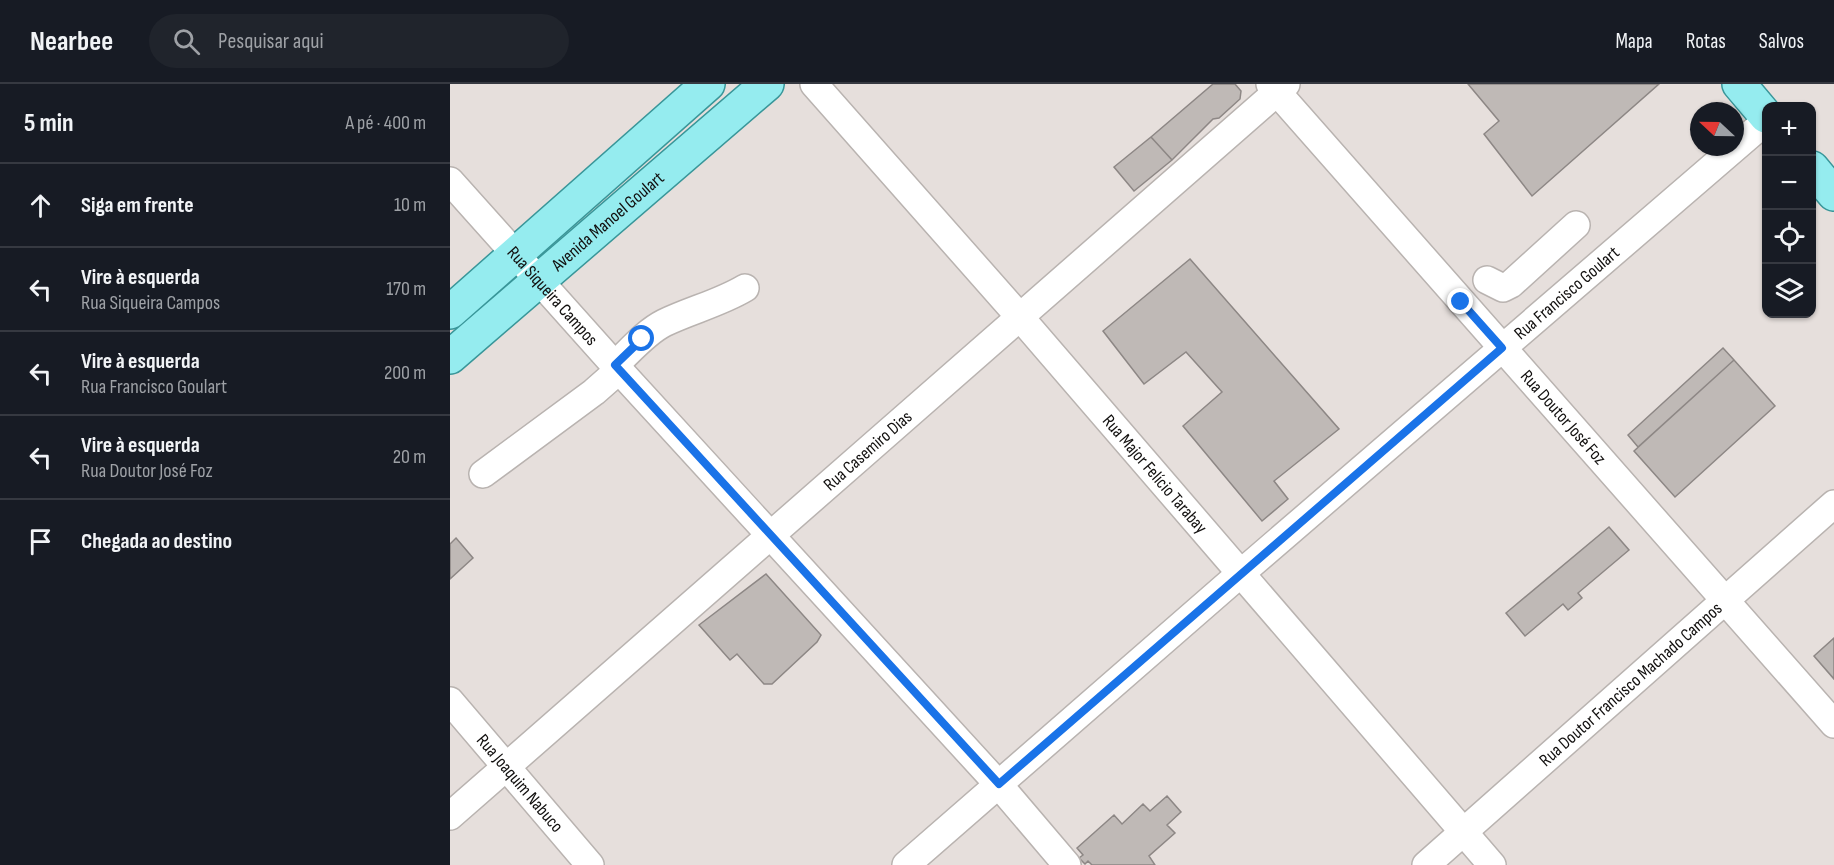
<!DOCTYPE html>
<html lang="pt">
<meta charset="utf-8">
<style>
body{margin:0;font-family:"Sofia Sans Condensed",sans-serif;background:#20242c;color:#f1f3f6}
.controls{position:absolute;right:18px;top:18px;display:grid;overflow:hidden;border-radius:12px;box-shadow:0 2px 4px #0004}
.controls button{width:54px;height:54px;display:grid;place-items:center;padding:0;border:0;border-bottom:2px solid #363941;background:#171b24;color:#f1f3f6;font:30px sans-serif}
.compass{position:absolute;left:1240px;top:18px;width:54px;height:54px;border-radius:50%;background:#171b24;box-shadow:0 2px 4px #0004;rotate:292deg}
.stop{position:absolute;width:18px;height:18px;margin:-14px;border:4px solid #1a73e8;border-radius:50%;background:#fff}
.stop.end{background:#1a73e8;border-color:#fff;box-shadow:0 2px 6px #0008}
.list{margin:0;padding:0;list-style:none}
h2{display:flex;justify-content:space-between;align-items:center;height:78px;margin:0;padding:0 24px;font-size:26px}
h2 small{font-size:20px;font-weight:400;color:#9ea1a6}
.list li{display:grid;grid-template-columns:39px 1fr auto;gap:18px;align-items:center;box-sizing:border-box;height:84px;padding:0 24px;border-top:2px solid #363941}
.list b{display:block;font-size:22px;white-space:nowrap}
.list p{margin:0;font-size:20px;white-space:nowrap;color:#9ea1a6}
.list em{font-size:20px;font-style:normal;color:#9ea1a6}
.icon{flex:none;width:33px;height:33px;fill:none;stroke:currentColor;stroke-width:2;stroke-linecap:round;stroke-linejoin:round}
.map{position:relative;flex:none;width:1384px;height:781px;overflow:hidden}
header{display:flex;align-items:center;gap:36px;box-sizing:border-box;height:84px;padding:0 30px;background:#171b24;border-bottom:2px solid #363941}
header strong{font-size:28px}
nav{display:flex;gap:33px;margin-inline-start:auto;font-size:21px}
.search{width:420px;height:54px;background:#20242c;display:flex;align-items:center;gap:15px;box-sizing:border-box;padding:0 21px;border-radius:33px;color:#9ea1a6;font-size:22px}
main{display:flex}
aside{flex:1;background:#171b24}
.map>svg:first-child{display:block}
.building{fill:#bfb9b6;stroke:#8d8785;stroke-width:1.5}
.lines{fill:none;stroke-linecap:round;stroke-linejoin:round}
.minor-casing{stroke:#b9b3b0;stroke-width:30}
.major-casing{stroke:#399699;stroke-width:36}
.minor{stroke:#fff;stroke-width:27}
.major{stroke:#95ecef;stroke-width:33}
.route{stroke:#1a73e8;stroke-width:8}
.labels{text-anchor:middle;stroke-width:4.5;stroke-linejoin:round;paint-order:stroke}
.street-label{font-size:18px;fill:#110f0e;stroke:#f3ede9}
</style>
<header>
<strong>Nearbee</strong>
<div class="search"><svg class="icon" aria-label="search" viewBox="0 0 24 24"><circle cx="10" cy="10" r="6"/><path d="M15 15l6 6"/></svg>Pesquisar aqui</div>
<nav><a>Mapa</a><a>Rotas</a><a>Salvos</a></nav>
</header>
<main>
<aside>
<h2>5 min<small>A pé · 400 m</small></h2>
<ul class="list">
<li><svg class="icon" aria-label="ahead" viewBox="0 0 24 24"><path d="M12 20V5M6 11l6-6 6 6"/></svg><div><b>Siga em frente</b></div><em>10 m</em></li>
<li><svg class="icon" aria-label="left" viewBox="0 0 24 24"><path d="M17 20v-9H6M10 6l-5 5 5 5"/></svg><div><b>Vire à esquerda</b><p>Rua Siqueira Campos</p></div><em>170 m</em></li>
<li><svg class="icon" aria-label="left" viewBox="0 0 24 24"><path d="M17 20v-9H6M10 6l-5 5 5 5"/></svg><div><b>Vire à esquerda</b><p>Rua Francisco Goulart</p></div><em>200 m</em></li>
<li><svg class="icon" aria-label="left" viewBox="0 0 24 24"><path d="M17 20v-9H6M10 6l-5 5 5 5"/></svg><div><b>Vire à esquerda</b><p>Rua Doutor José Foz</p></div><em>20 m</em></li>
<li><svg class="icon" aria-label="arrive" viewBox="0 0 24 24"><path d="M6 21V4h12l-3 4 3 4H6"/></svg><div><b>Chegada ao destino</b></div></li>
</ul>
</aside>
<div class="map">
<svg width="1384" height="781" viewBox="0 0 1384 781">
<rect width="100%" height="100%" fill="#e6dfdc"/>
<path class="building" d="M763,0H785L791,7L790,15L769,34L763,35L722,76L701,53Z
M1018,0H1209L1082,112L1034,50L1049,37Z
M701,53L722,76L684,107L664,83Z
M740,175L889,345L824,397L838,415L812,437L733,342L772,308L736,268L694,300L653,247Z
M1273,264L1284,276L1188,363L1178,351Z
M1284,276L1325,322L1225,413L1184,367Z
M1159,443L1179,466L1128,509L1132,514L1118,526L1113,520L1075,552L1056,529Z
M6,454L23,474L0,495V460Z
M316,490L371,551L367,558L322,600H314L287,570L280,576L249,541Z
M1384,554V595L1364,572Z
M717,712L731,728L717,741L725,749L699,772L705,781H642L638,777L635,780L629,774L633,771L627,764L664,731L672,740L693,720L700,727Z"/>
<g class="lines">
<defs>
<g id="minor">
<path id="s1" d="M364,0L569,232L1042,781"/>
<path id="s2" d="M820,0L1384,640"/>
<path id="s3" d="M0,97L169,286L549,701L617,781"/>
<path d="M1037,196L1053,204L1061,200L1126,141"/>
<path d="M165,281C180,267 196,248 214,239C241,226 270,219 295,204"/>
<path d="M33,390L144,308L169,286"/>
<path id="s4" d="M0,617L140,781"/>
<path id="s5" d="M0,732C280,489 556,243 836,0"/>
<path id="s6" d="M456,781L790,490L1316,37"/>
<path id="s7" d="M976,781L1384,420"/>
</g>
<g id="major">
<path d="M1289,0L1316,32"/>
<path d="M1362,84L1384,110"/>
<path d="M0,228L258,0"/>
<path id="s8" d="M0,273L317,0"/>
</g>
</defs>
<use href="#minor" class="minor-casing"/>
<use href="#major" class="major-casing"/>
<use href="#minor" class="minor"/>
<use href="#major" class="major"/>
</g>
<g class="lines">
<path class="route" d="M192,255L165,281L549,700L1052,264L1011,218"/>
</g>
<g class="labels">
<g class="street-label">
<text dy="6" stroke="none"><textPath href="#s8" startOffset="208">Avenida Manoel Goulart</textPath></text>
<text dy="6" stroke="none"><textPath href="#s6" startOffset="874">Rua Francisco Goulart</textPath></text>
<text dy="6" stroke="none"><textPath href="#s3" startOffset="154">Rua Siqueira Campos</textPath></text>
<text dy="6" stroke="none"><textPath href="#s2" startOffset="444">Rua Doutor José Foz</textPath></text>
<text dy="6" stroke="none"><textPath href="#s5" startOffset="555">Rua Casemiro Dias</textPath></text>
<text dy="6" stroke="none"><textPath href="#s1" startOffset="518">Rua Major Felício Tarabay</textPath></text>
<text dy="6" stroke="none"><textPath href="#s7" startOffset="273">Rua Doutor Francisco Machado Campos</textPath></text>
<text dy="6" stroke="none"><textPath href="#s4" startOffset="108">Rua Joaquim Nabuco</textPath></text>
</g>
</g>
</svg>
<div class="controls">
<button>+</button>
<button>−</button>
<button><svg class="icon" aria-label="locate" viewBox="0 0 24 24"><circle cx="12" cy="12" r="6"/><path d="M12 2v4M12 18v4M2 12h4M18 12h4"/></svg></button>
<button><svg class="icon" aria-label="layers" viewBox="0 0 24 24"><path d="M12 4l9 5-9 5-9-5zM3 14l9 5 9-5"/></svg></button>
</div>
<svg class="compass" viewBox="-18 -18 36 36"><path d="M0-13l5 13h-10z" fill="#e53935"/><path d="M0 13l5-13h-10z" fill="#9ea1a6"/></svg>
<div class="stop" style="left:192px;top:255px"></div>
<div class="stop end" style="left:1011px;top:218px"></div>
</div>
</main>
